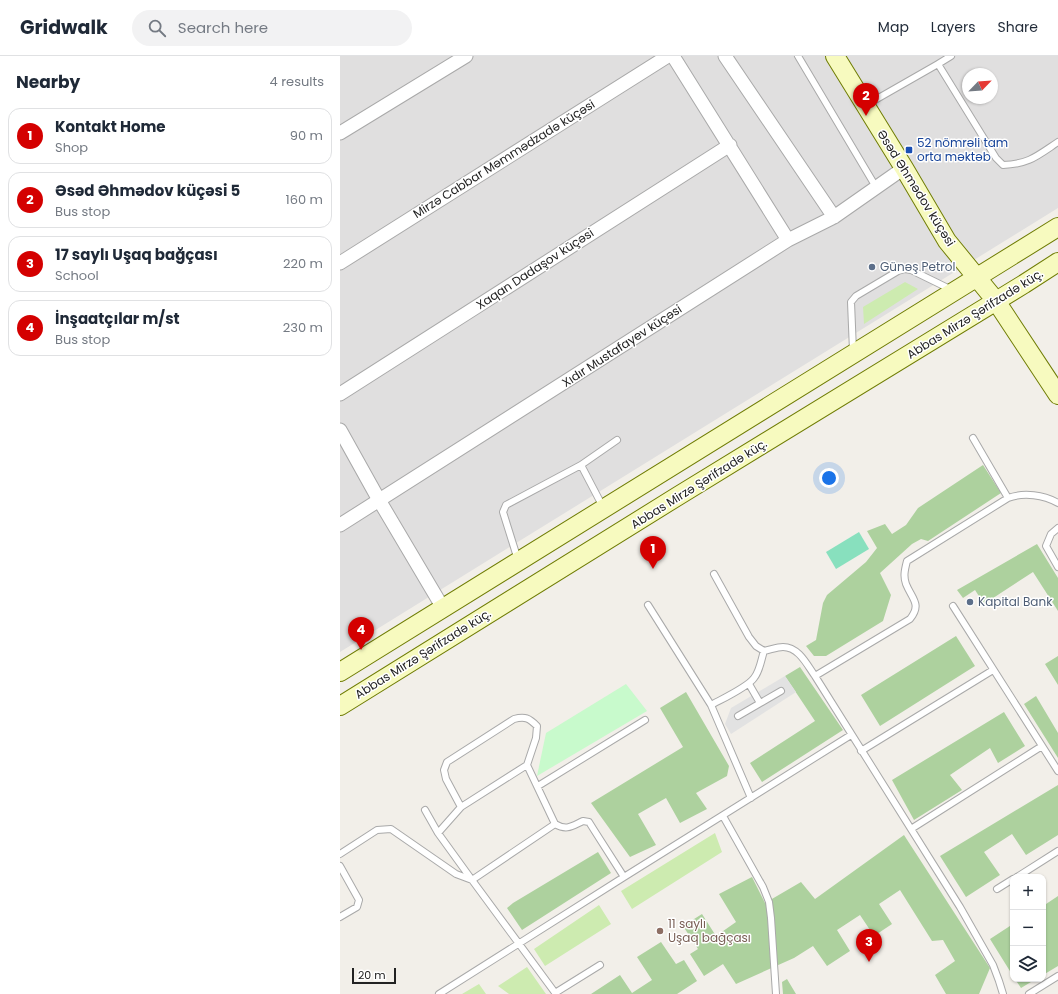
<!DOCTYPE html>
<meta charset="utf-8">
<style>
body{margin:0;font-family:Poppins,sans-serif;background:#f2f2f3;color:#1f2937}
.controls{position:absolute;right:12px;bottom:12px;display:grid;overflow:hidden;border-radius:8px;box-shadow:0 1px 3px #0004}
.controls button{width:36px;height:36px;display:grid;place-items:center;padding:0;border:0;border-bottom:1px solid #e0e1e3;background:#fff;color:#1f2937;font:20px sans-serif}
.compass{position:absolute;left:622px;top:12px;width:36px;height:36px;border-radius:50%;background:#fff;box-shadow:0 1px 3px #0004;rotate:65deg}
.scale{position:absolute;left:12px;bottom:10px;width:44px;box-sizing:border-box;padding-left:4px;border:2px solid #222;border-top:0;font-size:11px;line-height:14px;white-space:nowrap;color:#222;-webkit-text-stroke:3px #fff;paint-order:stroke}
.you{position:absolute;left:489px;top:422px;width:14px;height:14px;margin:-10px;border:3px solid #fff;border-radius:50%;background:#1a73e8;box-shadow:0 0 0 6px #1a73e833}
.badge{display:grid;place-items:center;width:26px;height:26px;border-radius:50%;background:#d40000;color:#fff;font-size:13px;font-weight:700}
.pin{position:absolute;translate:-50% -33px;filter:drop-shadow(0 1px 2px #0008)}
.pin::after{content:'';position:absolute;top:21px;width:14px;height:12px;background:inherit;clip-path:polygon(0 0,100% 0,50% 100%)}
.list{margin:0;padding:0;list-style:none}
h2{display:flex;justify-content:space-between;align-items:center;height:52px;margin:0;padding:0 16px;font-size:17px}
h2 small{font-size:13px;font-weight:400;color:#747a83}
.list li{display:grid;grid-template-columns:26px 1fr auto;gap:12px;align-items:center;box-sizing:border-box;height:56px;margin:0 8px 8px;padding:0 8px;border:1px solid #e0e1e3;border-radius:12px}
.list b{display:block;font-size:15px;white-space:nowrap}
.list p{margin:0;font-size:13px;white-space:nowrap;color:#747a83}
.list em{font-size:13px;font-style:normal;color:#747a83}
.icon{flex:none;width:22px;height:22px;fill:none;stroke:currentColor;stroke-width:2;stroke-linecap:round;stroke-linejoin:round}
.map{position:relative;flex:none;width:718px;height:938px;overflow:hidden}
header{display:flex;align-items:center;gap:24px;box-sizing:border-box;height:56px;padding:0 20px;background:#fff;border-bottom:1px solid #e0e1e3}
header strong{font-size:19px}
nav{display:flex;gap:22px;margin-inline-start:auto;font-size:14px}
.search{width:280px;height:36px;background:#f2f2f3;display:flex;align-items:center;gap:10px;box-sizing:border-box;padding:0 14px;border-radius:22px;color:#747a83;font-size:15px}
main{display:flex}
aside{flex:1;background:#fff}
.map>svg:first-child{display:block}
.residential{fill:#e0dfdf;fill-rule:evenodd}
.grass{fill:#cdebb0}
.forest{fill:#add19e}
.park{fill:#c8facc}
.pitch{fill:#88e0be}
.parking{fill:#e2e2e2}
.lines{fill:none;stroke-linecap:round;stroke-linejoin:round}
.lane-casing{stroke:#a9a9a9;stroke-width:8}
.street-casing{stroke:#a9a9a9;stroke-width:15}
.secondary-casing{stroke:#707d05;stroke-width:20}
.lane{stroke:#fff;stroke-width:6}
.street{stroke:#fff;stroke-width:13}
.secondary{stroke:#f7fabf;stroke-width:18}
.transit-dot{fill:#1a4fb4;stroke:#fff;stroke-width:1.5}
.service-dot{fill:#5c6f8a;stroke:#fff;stroke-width:1.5}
.education-dot{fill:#8d6e63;stroke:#fff;stroke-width:1.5}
.labels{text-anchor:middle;stroke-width:3;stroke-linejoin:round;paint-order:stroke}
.transit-label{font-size:12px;fill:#164399;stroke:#fff;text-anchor:start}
.street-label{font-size:12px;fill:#222;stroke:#fff}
.service-label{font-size:12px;fill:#4e5e75;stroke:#fff;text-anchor:start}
.education-label{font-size:12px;fill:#785e54;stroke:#fff;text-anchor:start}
</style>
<header>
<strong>Gridwalk</strong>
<div class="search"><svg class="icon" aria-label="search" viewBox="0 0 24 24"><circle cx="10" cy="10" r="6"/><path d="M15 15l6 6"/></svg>Search here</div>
<nav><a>Map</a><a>Layers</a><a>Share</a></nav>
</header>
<main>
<aside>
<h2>Nearby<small>4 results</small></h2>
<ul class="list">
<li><span class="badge">1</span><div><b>Kontakt Home</b><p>Shop</p></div><em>90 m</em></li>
<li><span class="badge">2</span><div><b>Əsəd Əhmədov küçəsi 5</b><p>Bus stop</p></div><em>160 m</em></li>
<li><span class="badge">3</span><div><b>17 saylı Uşaq bağçası</b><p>School</p></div><em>220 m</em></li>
<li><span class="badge">4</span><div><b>İnşaatçılar m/st</b><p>Bus stop</p></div><em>230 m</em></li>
</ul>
</aside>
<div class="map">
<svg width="718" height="938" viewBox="0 0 718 938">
<rect width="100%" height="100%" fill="#f2efe9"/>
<path class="residential" d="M0,0H718V152L0,596ZM628,18H652V42H628Z"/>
<path class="grass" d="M565,226L578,233L524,268L523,251Z
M375,777L382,796L292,853L281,835Z
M259,849L271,868L205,910L194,893Z
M187,911L206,938H169L158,930Z
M139,928L146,938H122Z"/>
<path class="forest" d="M643,409L661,437L588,485L581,483L572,488L540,517L551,539L543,565L486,600H474L466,590L476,584L483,547L487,539L526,506L537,492L527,475L545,468L552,478L566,469L578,452Z
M697,488L718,522V555L693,516L644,548L635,534L623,542L617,534Z
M616,580L635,610L540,670L521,639Z
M718,600V629L705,608Z
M460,611L503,674L422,726L410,707L475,665L445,620Z
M346,636L389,710L387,720L356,737L367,753L340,767L326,742L298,758L316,789L290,801L251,747L343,691L320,652Z
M696,640L718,677V702L684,648Z
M664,656L685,690L658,707L650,692L610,719L622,734L574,764L552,724Z
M718,729V779L686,799L672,778L644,796L660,819L626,841L600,800Z
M564,779L650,912L639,938H606L595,919L615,905L603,884L592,885L560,834L539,848L552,868L534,880L520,859L497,874L510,895L487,910L473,890L454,902L396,928L383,908L364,920L350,898L358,893L343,870L362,858L376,880L396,866L379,838L412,821L425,847L461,826L475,843Z
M258,796L271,817L182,874L167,852L173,847Z
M718,840V910L703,919V850Z
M673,868V920L650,883Z
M321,886L336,908L344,904L357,925L337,938H251L280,919L292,937L312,924L297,901Z
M447,923L456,938H443L442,926Z
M675,923H696L681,932Z"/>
<path class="park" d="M286,628L307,655L197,720L206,677Z"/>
<path class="pitch" d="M519,476L529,493L496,513L486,496Z"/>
<path class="parking" d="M445,620L456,636L391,678L385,668L391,652Z"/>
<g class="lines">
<defs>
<path id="lane" d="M458,0L536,131
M598,8L611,0
M528,48L598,8L656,102L663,109C689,108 697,100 718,86
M513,295L511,246L516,240L558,215L565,213L571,214L612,234
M633,382L668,442
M241,409L263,451
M718,472L711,478L706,490L718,511
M178,504L163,456L166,449L241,409L277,384
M374,518L409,581L416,590L424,595C430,594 437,591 443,591C459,591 467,609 475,620L620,851L653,909L659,925L663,938
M308,549L371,649L411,742
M613,550L718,715
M475,620L570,563C582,548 572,543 566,528C563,520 565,513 567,505L668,442C684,436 704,439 718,447
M409,628L420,647
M371,649C382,643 408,631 414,622C420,615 421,604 424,595
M398,660L441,635
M521,695L653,614
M187,709L215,768
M198,730L305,664
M85,754L98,777L132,824L216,938
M383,760L423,831L429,846L431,862L436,938
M571,773L702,690
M98,777L121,751L187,709L196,682L197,670C189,662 185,660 174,663L107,706L104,714L106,723L121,751
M0,798L37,774L51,773L116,818L132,824
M0,810L19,844L17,851L0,861
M677,821L718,795
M132,824L215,768C227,775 232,770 243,765L249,766L254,774L284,821
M657,833L673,823
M215,937L260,909
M99,938L284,821L511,679
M689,938L718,920"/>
<path id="street" d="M333,0L448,184
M385,0L494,161
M0,77L126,0
M0,207L328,0
M0,338L390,89
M0,374L39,444L103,552
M0,469L448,184L494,161L564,112"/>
<path id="secondary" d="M495,0L564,112L607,185L656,245L718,339
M0,616L718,171
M0,650L338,440L684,228L718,206"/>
</defs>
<use href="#lane" class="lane-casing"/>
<use href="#street" class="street-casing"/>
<use href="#secondary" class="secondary-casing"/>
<use href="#lane" class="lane"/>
<use href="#street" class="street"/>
<use href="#secondary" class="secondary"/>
</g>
<rect class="transit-dot" x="565" y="90" width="8" height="8" rx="2"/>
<g class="service-dot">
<circle cx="532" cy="211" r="4"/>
<circle cx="630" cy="546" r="4"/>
</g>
<circle class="education-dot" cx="320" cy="875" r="4"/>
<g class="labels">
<g class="transit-label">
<text x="577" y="91">52 nömrəli tam<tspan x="577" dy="14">orta məktəb</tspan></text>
</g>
<g class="street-label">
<text transform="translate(164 103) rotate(-32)" y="4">Mirzə Cabbar Məmmədzadə küçəsi</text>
<text transform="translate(576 132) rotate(58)" y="4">Əsəd Əhmədov küçəsi</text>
<text transform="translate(195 213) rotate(-33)" y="4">Xaqan Dadaşov küçəsi</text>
<text transform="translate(635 258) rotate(-32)" y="4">Abbas Mirzə Şərifzadə küç.</text>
<text transform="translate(282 290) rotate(-33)" y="4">Xıdır Mustafayev küçəsi</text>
<text transform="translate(359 428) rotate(-32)" y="4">Abbas Mirzə Şərifzadə küç.</text>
<text transform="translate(83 598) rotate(-32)" y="4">Abbas Mirzə Şərifzadə küç.</text>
</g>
<g class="service-label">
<text x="540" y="215">Günəş Petrol</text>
<text x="638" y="550">Kapital Bank</text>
</g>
<g class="education-label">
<text x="328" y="872">11 saylı<tspan x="328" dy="14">Uşaq bağçası</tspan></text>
</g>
</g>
</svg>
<div class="controls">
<button>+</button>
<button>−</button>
<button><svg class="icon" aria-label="layers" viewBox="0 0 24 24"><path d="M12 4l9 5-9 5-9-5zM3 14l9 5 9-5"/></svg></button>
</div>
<svg class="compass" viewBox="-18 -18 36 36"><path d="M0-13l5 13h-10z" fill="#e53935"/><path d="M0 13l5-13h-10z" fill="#747a83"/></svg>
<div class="scale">20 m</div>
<div class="you"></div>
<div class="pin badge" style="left:313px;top:513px">1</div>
<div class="pin badge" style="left:526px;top:60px">2</div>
<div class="pin badge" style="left:529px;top:906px">3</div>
<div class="pin badge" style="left:21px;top:594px">4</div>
</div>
</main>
